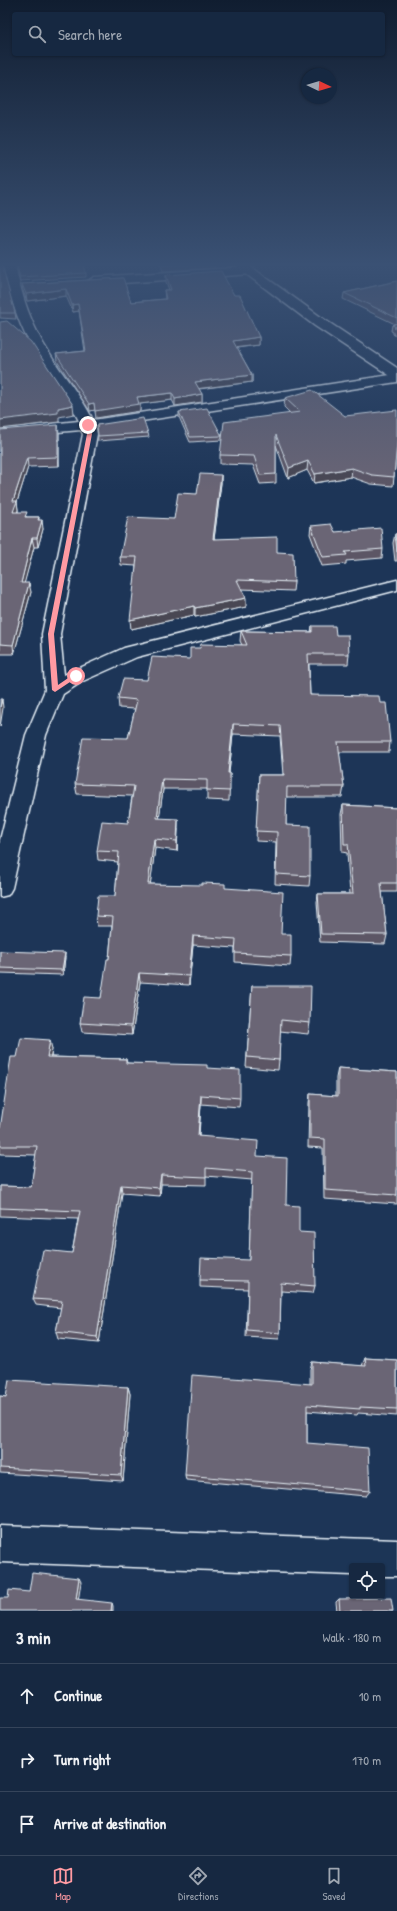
<!DOCTYPE html>
<meta charset="utf-8">
<style>
body{margin:0;font-family:"Patrick Hand",sans-serif;background:#23344c;color:#f1f3f6}
.controls{position:absolute;right:12px;bottom:12px;display:grid;overflow:hidden;border-radius:4px;box-shadow:0 1px 3px #0004}
.controls button{width:36px;height:36px;display:grid;place-items:center;padding:0;border:0;border-bottom:1px solid #35445a;background:#162841;color:#f1f3f6;font:20px sans-serif}
.compass{position:absolute;left:301px;top:68px;width:36px;height:36px;border-radius:50%;background:#162841;box-shadow:0 1px 3px #0004;rotate:94deg}
.stop{position:absolute;width:12px;height:12px;margin:-9px;border:3px solid #ff9aa2;border-radius:50%;background:#fff}
.stop.end{background:#ff9aa2;border-color:#fff;box-shadow:0 1px 4px #0008}
.list{margin:0;padding:0;list-style:none}
h2{display:flex;justify-content:space-between;align-items:center;height:52px;margin:0;padding:0 16px;font-size:17px}
h2 small{font-size:13px;font-weight:400;color:#9ea6b1}
.list li{display:grid;grid-template-columns:26px 1fr auto;gap:12px;align-items:center;box-sizing:border-box;height:64px;padding:0 16px;border-top:1px solid #35445a}
.list b{display:block;font-size:15px;white-space:nowrap}
.list em{font-size:13px;font-style:normal;color:#9ea6b1}
.icon{flex:none;width:22px;height:22px;fill:none;stroke:currentColor;stroke-width:2;stroke-linecap:round;stroke-linejoin:round}
.map{position:relative;flex:none;width:397px;height:1611px;overflow:hidden}
.search{position:absolute;background:#162841;box-shadow:0 1px 3px #0004;left:12px;right:12px;top:12px;height:44px;display:flex;align-items:center;gap:10px;box-sizing:border-box;padding:0 14px;border-radius:4px;color:#9ea6b1;font-size:15px}
.sheet{height:244px;background:#162841}
nav{display:flex;justify-content:space-around;align-items:center;box-sizing:border-box;height:56px;border-top:1px solid #35445a;background:#162841;font-size:11px;color:#9ea6b1}
nav a{display:grid;justify-items:center;gap:2px}
nav .on{color:#ff9aa2}
.map>svg:first-child{display:block}
.lines{fill:none;stroke-linecap:round;stroke-linejoin:round}
.minor-casing{stroke:#e8f1f8;stroke-width:3}
.major-casing{stroke:#e8f1f8;stroke-width:3}
.minor{fill:#1d3557;fill-rule:evenodd}
.major{fill:#1d3557;fill-rule:evenodd}
.wall{fill:#5b5765;stroke:#e8f1f8}
.shaded-wall{fill:#4a4752;stroke:#e8f1f8}
.building{fill:#6a6575;stroke:#e8f1f8}
.route{fill:#ff9aa2}
</style>
<div class="map">
<svg width="397" height="1611" viewBox="0 0 397 1611">
<rect width="100%" height="100%" fill="#1d3557"/>
<filter id="ink" filterUnits="userSpaceOnUse"><feTurbulence type="fractalNoise" baseFrequency=".025" numOctaves="2"/><feDisplacementMap in="SourceGraphic" scale="8" xChannelSelector="R" yChannelSelector="G"/><feConvolveMatrix kernelMatrix="1 2 1 2 8 2 1 2 1" color-interpolation-filters="sRGB"/></filter>
<g filter="url(#ink)">
<g class="lines">
<defs>
<path id="minor" d="M3,264H15C21,295 32,327 49,353C63,376 81,395 93,420L397,374V382L96,428L97,434L60,634L64,675L124,648L397,580V590L137,657L83,681L63,694L46,735L12,888L8,895L0,897V840L26,735L45,690L42,634L83,434L81,430L0,437V429L79,421C68,397 50,377 36,354C19,327 9,295 3,264Z
M248,267L252,268L254,271L252,274L94,285L88,281L94,277Z
M0,1526L397,1540V1576H382V1566H352V1575L0,1562Z"/>
<path id="major" d="M233,264H247L325,320L397,368V378L392,377L315,326Z"/>
</defs>
<use href="#minor" class="minor-casing"/>
<use href="#major" class="major-casing"/>
<use href="#minor" class="minor"/>
<use href="#major" class="major"/>
</g>
<path class="wall" d="M161,264H215V268L163,271Z
M0,266L15,313L16,319L0,318Z
M17,266L86,273V277L20,281Z
M166,275L234,295L259,337V345L237,348L252,375V382L199,389L202,394V402L175,406L172,400L140,404V411L96,418L95,410L90,411L57,361L56,354L85,351L79,311L73,312L66,296L27,301L23,291L22,284L123,278L131,302L165,299L164,290H169L166,282Z
M397,281V337L393,334V332L391,331L392,325L395,324L343,299L344,293Z
M285,398L345,416L397,449L393,486L371,484L351,477L314,483L307,470L288,478L276,445V483L260,484L253,465L220,464V455L291,414L284,407Z
M179,412L222,436V440L190,442L179,417Z
M97,425L148,433L149,437L98,441Z
M0,430L59,433V466L28,467L17,502L18,510V512L27,517H39V520L43,529L38,547H34L24,583L31,592L14,654H0Z
M221,475V483L214,539L277,552L294,582L293,591L241,589L246,607L195,617L194,615L131,629L136,566L121,565L120,557L174,519L197,494Z
M311,526L335,532L383,549L382,558L346,561V564L322,566L310,534Z
M395,534H397V561H395L393,543Z
M312,626L336,635L349,654L348,664H309L310,695L380,703L390,742L389,752H339L344,787L342,797H286V825L310,876L309,886L275,884L276,842L256,841L259,775H283L280,736L233,734L229,773H230L229,801L207,800V789H163L159,818L178,829L177,851L155,848L150,884L225,888L281,934L291,956L290,966L235,962V948L193,945L189,985L140,982L132,1035L82,1032L80,1023L101,998L109,959L112,926H97L96,916L115,896L118,862L98,860L97,851L128,823L132,796L77,794L75,784L128,738L135,709L119,708L118,698L147,680L190,659L200,648L242,645L240,641L241,631L311,632Z
M343,805L397,808V892H382L387,935L385,944L320,942L317,902L318,894H350L347,853L342,852L341,814Z
M0,951L65,957L63,975L0,973Z
M252,986L310,1023L308,1034L280,1031L279,1060L278,1070L246,1067Z
M52,1049L51,1057L126,1059L127,1063L207,1068L240,1098L239,1107L201,1104L199,1136L257,1156L286,1205L299,1232L315,1286L313,1293L281,1291L280,1333L279,1339L246,1337L248,1289L200,1287V1280L249,1260L252,1180L206,1176V1185L161,1184L160,1196L122,1193L99,1343L58,1339L56,1332L61,1308L36,1305L33,1299L72,1253L78,1219L0,1216V1186L31,1187L36,1155L0,1154V1129L17,1057Z
M338,1068L397,1072V1204L324,1199L323,1148L308,1147L309,1103L310,1094L336,1096V1078Z
M365,1358L397,1360V1416L358,1413L357,1415L307,1411V1443L370,1491L366,1496L186,1480L185,1475L310,1384V1369L312,1362L362,1366Z
M128,1387L130,1394L123,1481L0,1473V1396L6,1397Z
M339,1599L393,1611H337L336,1602Z"/>
<path class="shaded-wall" d="M66,289V296L27,301L26,294Z
M78,304L79,311L73,312L72,305Z
M259,337V345L233,348V341Z
M252,375V382L195,389V382Z
M172,393V400L140,404V411L96,418L95,411L137,397Z
M202,394V402L175,406V399Z
M94,403L95,410L90,411L89,404Z
M73,405L74,414L59,417V422L0,429V420Z
M58,425L59,433V466L58,457Z
M27,458L28,467L17,502L18,510L15,521L13,512V501Z
M308,461L307,470L288,478L289,468Z
M352,468L351,477L314,483L315,474Z
M221,475V483L213,547V539Z
M42,520L43,529L38,547L37,538Z
M32,538L34,547L22,592L21,583Z
M29,583L31,592L14,654L13,645Z
M246,598V607L195,617V608Z
M194,606V615L131,629L130,620Z
M2,699L3,708L0,727V707Z
M233,724V734L228,783V773Z
M162,779L163,789L158,828L157,818Z
M178,819V829L177,851V841Z
M154,839L155,848L149,894L148,884Z
M193,936V945L189,985V976Z
M65,953V957L63,975L62,970Z
M139,973L140,982L132,1035L131,1026Z
M50,1040L52,1049L49,1067L47,1057Z
M201,1095V1104L198,1144V1136Z
M161,1175V1184L160,1196L159,1188Z
M121,1185L122,1193L99,1343L97,1337Z
M128,1387L130,1394L123,1481L121,1475Z
M79,1578L81,1582L78,1602L76,1599Z
M112,1603L113,1606V1611H111Z"/>
<path class="building" d="M41,264H84L86,273L20,277L17,266Z
M2,265L15,313H0V266Z
M221,271L234,295H240L259,337L233,341L252,375L195,382L202,394L175,399L172,393L137,397L139,404L95,411L94,403L89,404L56,354L86,351L78,304L72,305L66,289L26,294L22,284L123,278L131,302L166,299L164,290H171L166,275Z
M397,281V318L344,293Z
M7,321L31,342L73,405L58,408V413L0,420V322Z
M397,323V330L394,328L396,327L392,325Z
M312,390L345,416L397,410V443L394,477L372,475L352,468L315,474L308,461L289,468L276,435V474L260,475L254,456L220,455L224,422L300,412L285,398Z
M207,408L222,436L190,437L179,412Z
M143,418L148,433L98,436L97,425Z
M58,425V457L27,458L13,501H17L13,512H27L25,517H39L38,520H42L37,538H32L21,583H29L13,645L0,644V430Z
M200,474L221,475L213,539L277,537V552L293,553L294,582L237,580L246,598L195,608L194,606L130,620L137,557H120L128,517L174,519L178,493L197,494Z
M331,524L335,532L381,528L383,549L345,552L347,555L323,557L311,526Z
M395,534H397V552Z
M312,626H335L336,635H348L349,654H308L310,695L379,696L380,703H386L390,742H338L344,787H287L286,825L310,826V876L276,874L277,832L256,831L259,775H284L280,726L233,724L228,773H230V791L207,790V780L162,779L157,818L178,819L177,841L154,839L148,884L202,885V883L225,884V888L283,892L281,934H291V956L235,953L236,939L193,936L189,976L139,973L131,1026L80,1023L84,997L101,998L107,959H109L113,917L96,916L98,896H115L119,852L97,851L102,821L128,823L134,786L75,784L83,737L128,738L137,700L118,698L123,679L147,680L152,657L190,659V648H200L201,644L247,645L241,631L312,632Z
M0,699H2L0,707Z
M343,805L397,808V883H381L387,935L321,934L318,894H353L348,844H344Z
M0,951L65,953L62,970L0,968Z
M252,986H311L310,1023L281,1020L279,1060L247,1057Z
M21,1038L50,1040L47,1057L126,1059V1063L207,1065V1068L240,1070V1098L201,1095L198,1136L258,1141L257,1156L287,1158L286,1205L299,1206V1232L314,1233L315,1286L281,1283L280,1333L247,1330L248,1281L200,1280L201,1258L249,1260L252,1172L206,1168V1177L161,1175L159,1188L121,1185L97,1337L56,1332L62,1301L33,1299L43,1250L72,1253L80,1211L0,1208V1186L31,1187L37,1146H0V1129L11,1057H17Z
M338,1068L397,1072V1195L325,1190V1139L310,1138V1094L338,1096Z
M365,1358L397,1360V1409L360,1407V1409L307,1405V1443L368,1448L370,1491L185,1475L192,1375L312,1384V1362L366,1366Z
M9,1380L128,1387L121,1475L0,1468V1396L6,1397Z
M32,1573L79,1578L76,1599L112,1603L111,1611H0V1598H8L9,1590L29,1592Z
M391,1598L393,1611H340L339,1599Z"/>
</g>
<linearGradient id="sky" x2="0" y2="1"><stop stop-color="#101d30"/><stop offset="0.54" stop-color="#3a5174"/><stop offset="1" stop-color="#3a5174" stop-opacity="0"/></linearGradient>
<rect width="397" height="490" fill="url(#sky)"/>
<path class="route" d="M88,423L90,425L92,434L54,634L58,685L74,674L79,676L55,692L52,690L48,634L87,434L86,425Z"/>
</svg>
<div class="controls">
<button><svg class="icon" aria-label="locate" viewBox="0 0 24 24"><circle cx="12" cy="12" r="6"/><path d="M12 2v4M12 18v4M2 12h4M18 12h4"/></svg></button>
</div>
<svg class="compass" viewBox="-18 -18 36 36"><path d="M0-13l5 13h-10z" fill="#e53935"/><path d="M0 13l5-13h-10z" fill="#9ea6b1"/></svg>
<div class="stop" style="left:76px;top:676px"></div>
<div class="stop end" style="left:88px;top:425px"></div>
<div class="search"><svg class="icon" aria-label="search" viewBox="0 0 24 24"><circle cx="10" cy="10" r="6"/><path d="M15 15l6 6"/></svg>Search here</div>
</div>
<section class="sheet">
<h2>3 min<small>Walk · 180 m</small></h2>
<ul class="list">
<li><svg class="icon" aria-label="ahead" viewBox="0 0 24 24"><path d="M12 20V5M6 11l6-6 6 6"/></svg><div><b>Continue</b></div><em>10 m</em></li>
<li><svg class="icon" aria-label="right" viewBox="0 0 24 24"><path d="M7 20v-9h11M14 6l5 5-5 5"/></svg><div><b>Turn right</b></div><em>170 m</em></li>
<li><svg class="icon" aria-label="arrive" viewBox="0 0 24 24"><path d="M6 21V4h12l-3 4 3 4H6"/></svg><div><b>Arrive at destination</b></div></li>
</ul>
</section>
<nav>
<a class="on"><svg class="icon" aria-label="map" viewBox="0 0 24 24"><path d="M3 6l6-2 6 2 6-2v14l-6 2-6-2-6 2zM9 4v14M15 6v14"/></svg>Map</a>
<a><svg class="icon" aria-label="directions" viewBox="0 0 24 24"><path d="M12 3l9 9-9 9-9-9zM9 14v-3h6M13 9l2 2-2 2"/></svg>Directions</a>
<a><svg class="icon" aria-label="saved" viewBox="0 0 24 24"><path d="M7 4h10v16l-5-4-5 4z"/></svg>Saved</a>
</nav>
